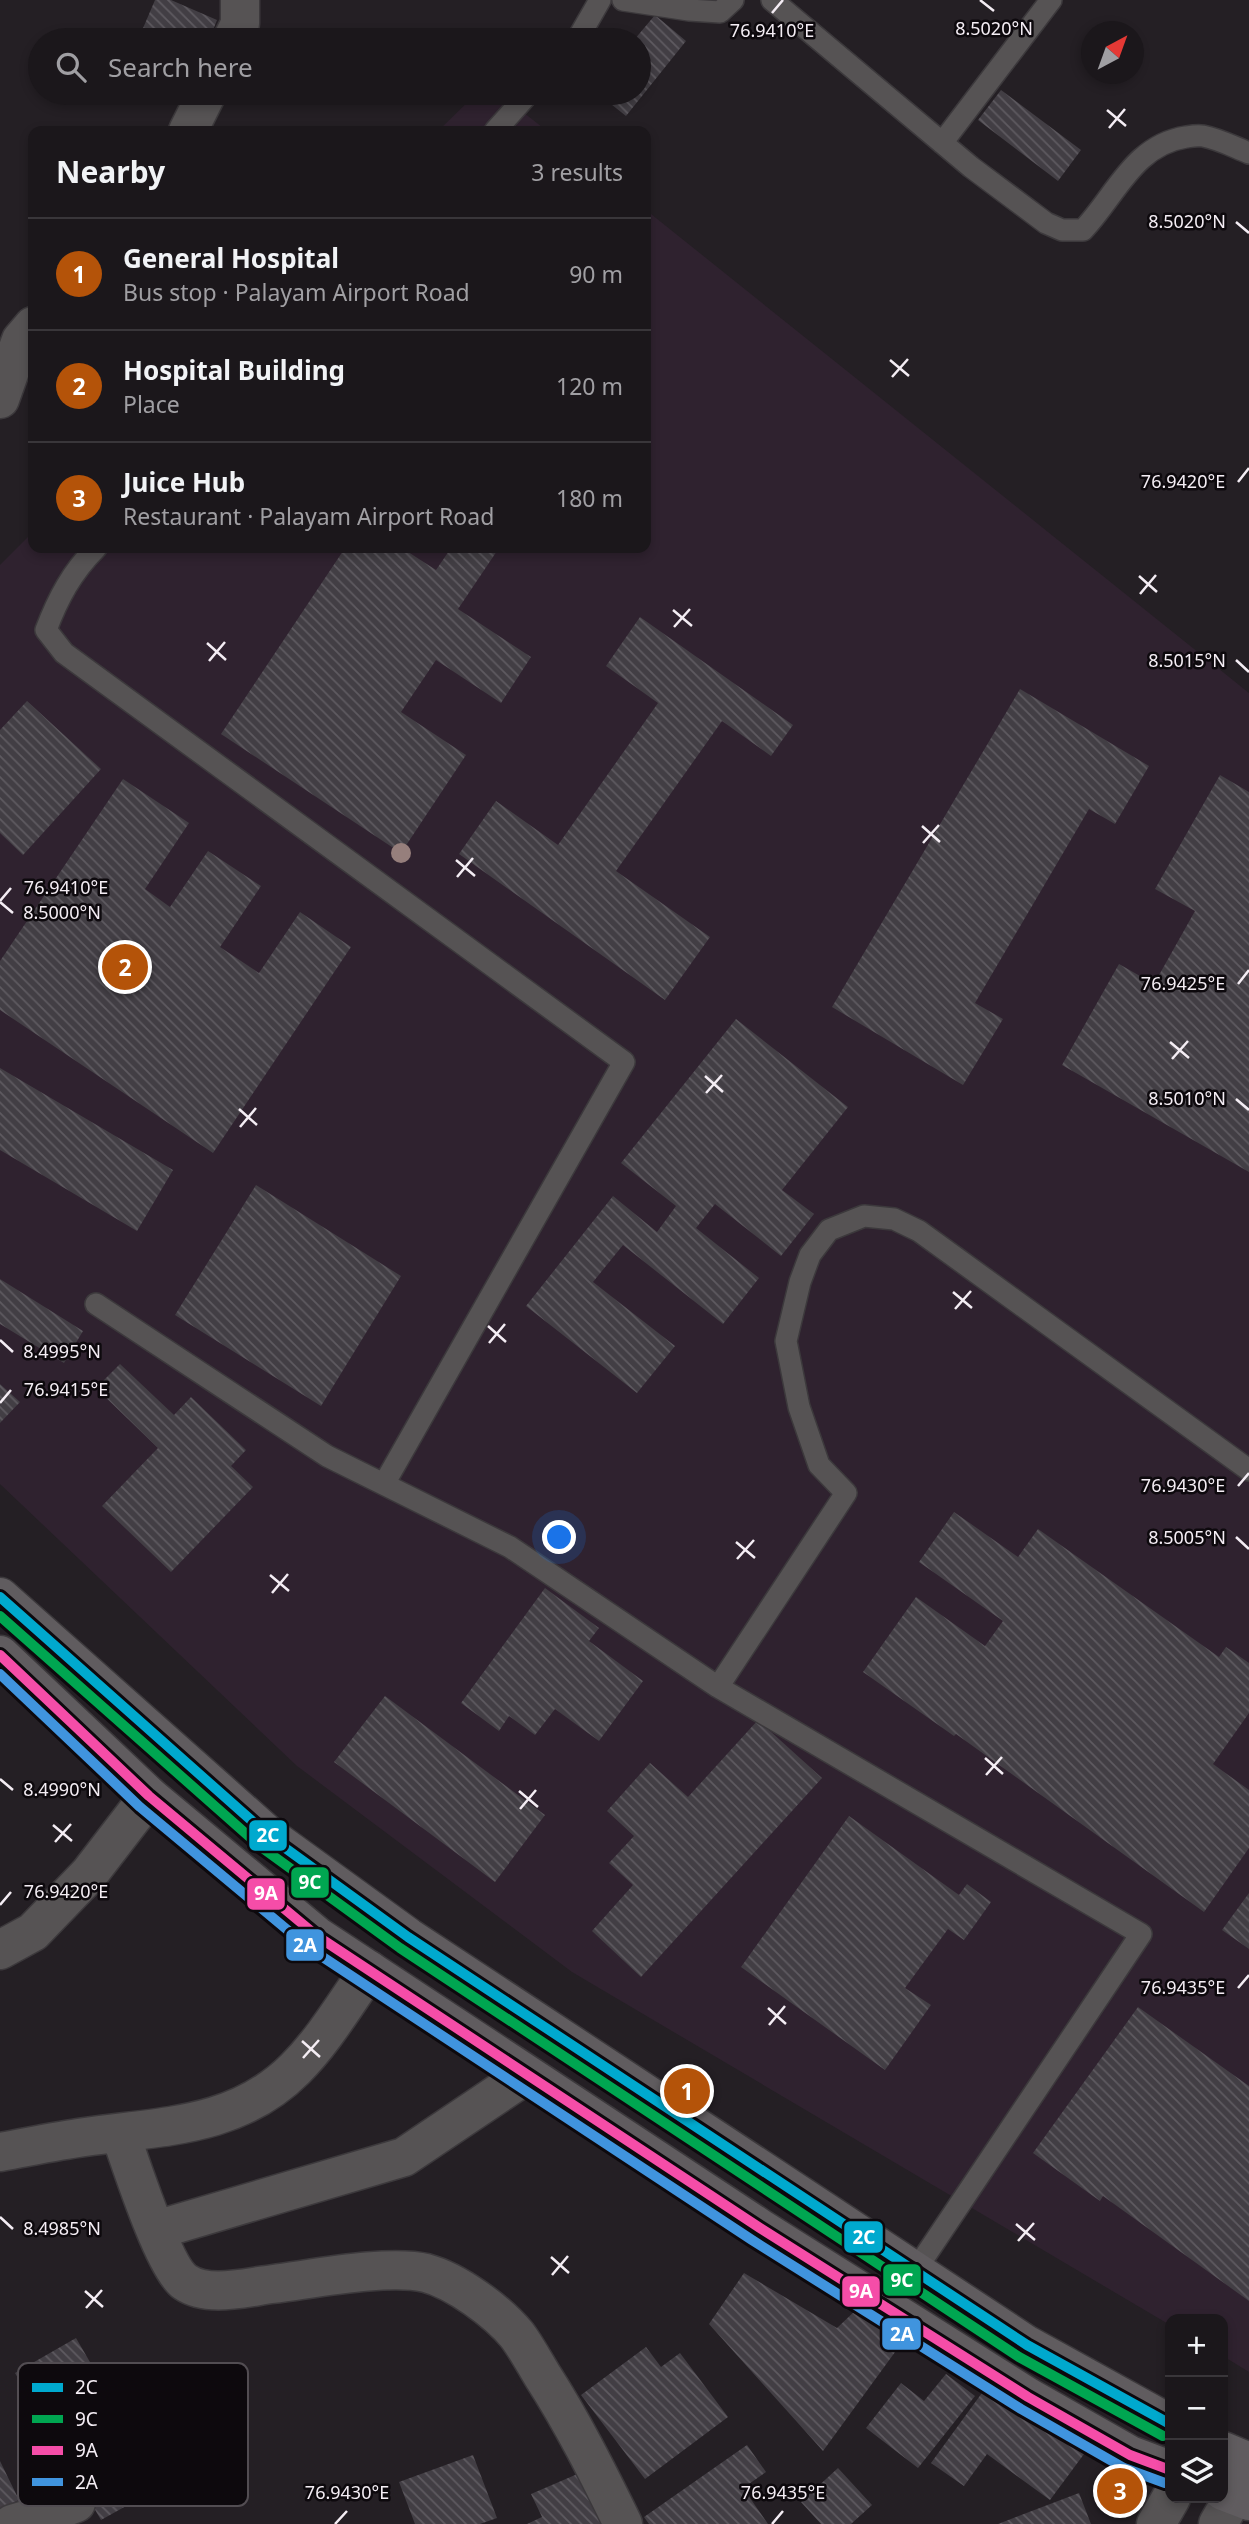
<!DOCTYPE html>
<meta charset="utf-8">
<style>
body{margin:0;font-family:"Noto Sans",sans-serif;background:#242024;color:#f1f3f6}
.controls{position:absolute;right:21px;bottom:21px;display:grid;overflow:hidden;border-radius:14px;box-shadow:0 4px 10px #0003}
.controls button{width:63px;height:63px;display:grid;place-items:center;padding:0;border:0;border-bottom:2px solid #39363a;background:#1b171b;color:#f1f3f6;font:35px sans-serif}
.compass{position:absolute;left:1081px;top:21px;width:63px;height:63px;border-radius:50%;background:#1b171b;box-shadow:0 4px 10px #0003;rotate:41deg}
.you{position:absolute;left:560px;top:1538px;width:24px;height:24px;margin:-18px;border:5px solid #fff;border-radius:50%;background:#1a73e8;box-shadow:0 0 0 10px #1a73e833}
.badge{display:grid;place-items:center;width:46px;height:46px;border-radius:50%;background:#b45309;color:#fff;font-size:23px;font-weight:700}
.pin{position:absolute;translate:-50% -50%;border:4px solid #fff;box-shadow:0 2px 7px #0006}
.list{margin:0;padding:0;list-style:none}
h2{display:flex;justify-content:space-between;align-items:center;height:91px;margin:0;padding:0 28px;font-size:30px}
h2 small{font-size:23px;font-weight:400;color:#a09fa3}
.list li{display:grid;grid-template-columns:46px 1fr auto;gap:21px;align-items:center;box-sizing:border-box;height:112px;padding:0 28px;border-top:2px solid #39363a}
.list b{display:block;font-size:26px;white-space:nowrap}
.list p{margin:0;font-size:23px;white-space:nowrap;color:#a09fa3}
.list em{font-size:23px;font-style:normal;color:#a09fa3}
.icon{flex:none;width:38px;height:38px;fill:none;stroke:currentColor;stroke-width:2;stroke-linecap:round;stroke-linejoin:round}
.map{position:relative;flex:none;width:1249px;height:2524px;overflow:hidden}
.search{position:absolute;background:#1b171b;box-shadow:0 4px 10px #0003;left:28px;top:28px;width:623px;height:77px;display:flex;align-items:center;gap:18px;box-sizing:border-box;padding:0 24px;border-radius:38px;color:#a09fa3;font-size:26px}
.panel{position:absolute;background:#1b171b;box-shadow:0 4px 10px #0003;left:28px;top:126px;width:623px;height:427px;border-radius:14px}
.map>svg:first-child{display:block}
.built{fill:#2f222f}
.building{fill:url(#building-back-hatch)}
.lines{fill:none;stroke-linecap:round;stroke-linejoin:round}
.service-casing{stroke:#3c393c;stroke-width:24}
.minor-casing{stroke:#3c393c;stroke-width:41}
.tertiary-casing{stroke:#3c393c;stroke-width:41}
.primary-casing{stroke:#3c393c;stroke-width:41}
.service{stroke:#565354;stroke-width:21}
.minor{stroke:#565354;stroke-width:38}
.tertiary{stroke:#565354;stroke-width:38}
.primary{stroke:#605c5f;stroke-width:38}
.bus-1-casing{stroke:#0d090d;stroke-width:16}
.bus-2-casing{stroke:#0d090d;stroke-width:16}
.bus-3-casing{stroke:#0d090d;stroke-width:16}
.bus-4-casing{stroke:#0d090d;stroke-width:16}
.bus-1{stroke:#00a9ce;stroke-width:10}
.bus-2{stroke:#00a651;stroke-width:10}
.bus-3{stroke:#f54da8;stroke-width:10}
.bus-4{stroke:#4094de;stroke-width:10}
.tree{fill:#967f7c}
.ticks{fill:none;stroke:#f4edf4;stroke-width:2.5}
.key{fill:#0d090d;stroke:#524d52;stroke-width:2}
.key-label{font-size:19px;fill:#f4edf4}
.ticks-label{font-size:18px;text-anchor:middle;fill:#f4edf4;stroke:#0d090d;stroke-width:5;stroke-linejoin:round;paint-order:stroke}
.line-badge{stroke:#0d090d;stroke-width:2.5}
.badge-label{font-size:19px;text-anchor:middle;font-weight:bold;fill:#fff}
</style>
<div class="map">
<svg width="1249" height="2524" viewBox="0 0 1249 2524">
<defs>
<pattern id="building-back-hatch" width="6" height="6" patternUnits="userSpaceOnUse" patternTransform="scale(1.75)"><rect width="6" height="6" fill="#423e44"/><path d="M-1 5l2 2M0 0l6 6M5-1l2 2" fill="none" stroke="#5e5a60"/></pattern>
</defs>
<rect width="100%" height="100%" fill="#241f24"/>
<path class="built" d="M477,93H499L547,131H438Z
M646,210L1249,693V2372L1223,2356V2319H1170V2325L572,1972L297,1766L0,1484V565L33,532V548H646Z"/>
<path class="building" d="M155,0H171L217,20L209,40H138Z
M655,15L686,41L626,116L597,93H639V40H634Z
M1001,90L1081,150L1058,181L978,120Z
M345,548H402L436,570L451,548H499L458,609L531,657L501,703L436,660L401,712L466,755L401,853L221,734Z
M640,617L793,725L771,756L722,721L616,871L710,937L665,1000L459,854L496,801L558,845L658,703L606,666Z
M1020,689L1149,766L1115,824L1089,809L975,1003L1003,1019L963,1085L832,1007Z
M27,701L101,769L23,855L0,833V730Z
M1220,775L1249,792V1172L1062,1065L1119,964L1154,984L1195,911L1155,889Z
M123,779L189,823L145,889L170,907L208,851L261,886L220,947L259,973L300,912L351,947L213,1153L0,1010V961Z
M736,1019L848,1107L782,1190L814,1214L781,1256L715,1204L696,1228L759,1278L723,1324L623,1245L593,1282L675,1346L637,1393L526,1306L613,1196L657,1232L676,1206L621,1163Z
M0,1068L173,1170L137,1231L0,1150Z
M256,1185L401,1276L321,1406L175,1315Z
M0,1279L83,1331L64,1363L0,1324Z
M120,1364L174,1415L191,1397L246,1450L231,1466L253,1487L171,1572L102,1506L158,1448L96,1388Z
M0,1384L20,1402L0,1423Z
M954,1512L1018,1557L1038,1529L1219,1657L1226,1647L1249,1663V1713L1213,1764L1249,1790V1848L1204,1912L956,1734L954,1736L863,1672L916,1597L985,1646L1003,1621L919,1562Z
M545,1588L599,1628L589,1641L643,1681L599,1741L555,1709L535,1735L509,1716L499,1731L461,1703Z
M385,1696L545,1815L495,1882L334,1762Z
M758,1720L822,1778L641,1977L592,1931L633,1885L609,1863L634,1836L607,1811L650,1763L688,1797Z
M849,1816L959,1895L967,1884L991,1902L964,1940L948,1929L905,1988L931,2005L885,2070L741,1967Z
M1249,1893V1949L1222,1930Z
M1138,2007L1249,2086V2301L1103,2196L1100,2201L1033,2153Z
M744,2273L837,2328L857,2309L906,2337L823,2451L709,2324Z
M76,2338L162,2486L101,2520L15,2373Z
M646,2347L661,2367L680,2353L728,2417L645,2479L581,2395Z
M946,2374L975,2396L918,2468L866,2428L901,2383L924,2401Z
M987,2386L1087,2450L1050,2500L987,2454L964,2486L931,2463Z
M747,2445L766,2472L743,2488L768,2524H649L644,2517Z
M473,2455L497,2518L480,2524H415L399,2482Z
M0,2461L19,2500L0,2509Z
M838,2468L872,2505L851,2524H821L801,2502Z
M589,2469L613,2524H527L542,2517L531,2494Z
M1079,2493L1091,2524H998Z"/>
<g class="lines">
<defs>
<path id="service" d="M623,0L689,10L720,12L733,0
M772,0L971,167L1046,223L1062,230H1083C1116,195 1134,145 1186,137C1192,136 1197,135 1203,136C1219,139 1234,147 1249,153
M577,40L600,0
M495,131L529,93
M942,143L1051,0
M96,548C72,572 58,598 46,630L64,653L624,1062L384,1484
M96,1304L327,1456L510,1547L718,1687L1141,1934L915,2271
M718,1687L846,1493L819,1465L799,1407L786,1341L800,1282L810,1255L829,1230L864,1216L894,1219L919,1231L1249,1470"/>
<path id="minor" d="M0,1950L33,1932L89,1874L149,1796
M120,2133C130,2161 164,2268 185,2282C208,2298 247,2287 273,2284C313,2279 388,2264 426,2273C456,2281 497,2311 517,2335C526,2347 534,2362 542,2375C573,2423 598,2473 623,2524
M0,2152C28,2147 56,2141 85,2137C161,2126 236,2128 295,2069C324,2040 345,2004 369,1970
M156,2230L404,2157L526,2075
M12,2524L56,2511L76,2503"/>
<path id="tertiary" d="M232,40L240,24V0
M188,131L207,93
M0,399L21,340L33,326
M1156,2524L1171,2498
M1218,2524L1234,2496L1248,2464"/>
<path id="primary" d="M0,1597L270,1837L408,1937L1027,2345L1170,2424
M0,1655L149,1796L317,1936L760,2228L1028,2397L1130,2455L1170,2470
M1223,2451L1249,2462
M1223,2491L1249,2501"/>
</defs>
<use href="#service" class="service-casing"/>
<use href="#minor" class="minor-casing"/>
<use href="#tertiary" class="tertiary-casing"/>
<use href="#primary" class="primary-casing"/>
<use href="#service" class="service"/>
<use href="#minor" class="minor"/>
<use href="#tertiary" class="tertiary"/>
<use href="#primary" class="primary"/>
<defs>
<path id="bus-1" d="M0,1597L270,1837L408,1937L1027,2345L1170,2424"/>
<path id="bus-2" d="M0,1616L261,1847L400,1948L1019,2357L1163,2436"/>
<path id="bus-3" d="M0,1655L149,1796L317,1936L760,2228L1028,2397L1130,2455L1170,2470"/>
<path id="bus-4" d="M0,1674L140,1807L309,1948L752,2240L1021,2409L1124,2468L1165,2483"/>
</defs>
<use href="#bus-1" class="bus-1-casing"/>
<use href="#bus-2" class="bus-2-casing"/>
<use href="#bus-3" class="bus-3-casing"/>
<use href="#bus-4" class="bus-4-casing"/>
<use href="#bus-1" class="bus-1"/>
<use href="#bus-2" class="bus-2"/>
<use href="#bus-3" class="bus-3"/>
<use href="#bus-4" class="bus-4"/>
</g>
<circle class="tree" cx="401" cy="853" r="10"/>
<path class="ticks" d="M980,0L994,11M772,13L783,0M1107,110L1126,126M1109,128L1125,109M1236,222L1249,233M890,360L909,376M892,377L908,359M1238,482L1249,468M1139,576L1157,592M1140,594L1156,575M673,610L692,626M674,627L690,609M207,643L226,660M1236,660L1249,672M209,661L225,642M922,826L940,842M923,843L939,825M456,860L475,876M457,877L473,858M0,901L11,888M0,902L13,913M1238,984L1249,970M1170,1042L1189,1058M1172,1059L1188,1041M705,1076L723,1092M706,1093L722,1075M1236,1099L1249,1110M239,1109L257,1125M240,1127L256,1108M953,1292L972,1308M955,1309L971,1291M488,1326L506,1342M0,1340L13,1352M489,1343L505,1324M0,1403L11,1390M1238,1486L1249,1473M1236,1537L1249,1549M736,1542L755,1558M737,1559L754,1540M270,1575L289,1591M272,1593L288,1574M985,1758L1003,1774M986,1775L1002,1757M0,1779L13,1790M519,1791L538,1807M520,1809L536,1790M53,1825L72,1841M55,1842L71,1824M0,1905L11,1892M1238,1988L1249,1975M768,2008L786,2024M769,2025L785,2006M302,2041L320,2057M303,2058L319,2040M0,2217L13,2229M1016,2224L1035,2240M1018,2241L1034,2223M551,2257L569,2273M552,2275L568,2256M85,2291L103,2307M86,2308L102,2290M335,2524L347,2511M772,2524L783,2511"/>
<rect x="18" y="2363" width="230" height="143" rx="10" class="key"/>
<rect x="32" y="2383" width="31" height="9" fill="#00a9ce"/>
<rect x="32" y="2415" width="31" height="8" fill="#00a651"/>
<rect x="32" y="2446" width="31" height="9" fill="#f54da8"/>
<rect x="32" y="2478" width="31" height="8" fill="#4094de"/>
<g class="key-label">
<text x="75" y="2394">2C</text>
<text x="75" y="2426">9C</text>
<text x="75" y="2457">9A</text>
<text x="75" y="2489">2A</text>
</g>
<g class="ticks-label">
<text x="994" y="35">8.5020°N</text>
<text x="772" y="37">76.9410°E</text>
<text x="1187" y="228">8.5020°N</text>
<text x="1183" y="488">76.9420°E</text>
<text x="1187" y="667">8.5015°N</text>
<text x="66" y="894">76.9410°E</text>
<text x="62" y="919">8.5000°N</text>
<text x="1183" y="990">76.9425°E</text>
<text x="1187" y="1105">8.5010°N</text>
<text x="62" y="1358">8.4995°N</text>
<text x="66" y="1396">76.9415°E</text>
<text x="1183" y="1492">76.9430°E</text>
<text x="1187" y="1544">8.5005°N</text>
<text x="62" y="1796">8.4990°N</text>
<text x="66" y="1898">76.9420°E</text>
<text x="1183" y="1994">76.9435°E</text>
<text x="62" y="2235">8.4985°N</text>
<text x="347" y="2499">76.9430°E</text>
<text x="783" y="2499">76.9435°E</text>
</g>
<g class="line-badge">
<rect x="248" y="1819" width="40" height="33" rx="7" fill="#00a9ce"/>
<rect x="290" y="1866" width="40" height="33" rx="7" fill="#00a651"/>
<rect x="246" y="1877" width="40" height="34" rx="7" fill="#f54da8"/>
<rect x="285" y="1928" width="40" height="34" rx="7" fill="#4094de"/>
<rect x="843" y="2220" width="41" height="34" rx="7" fill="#00a9ce"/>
<rect x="882" y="2263" width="40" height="34" rx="7" fill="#00a651"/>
<rect x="841" y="2275" width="40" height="33" rx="7" fill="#f54da8"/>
<rect x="881" y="2317" width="41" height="34" rx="7" fill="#4094de"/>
</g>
<g class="badge-label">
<text x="268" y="1842">2C</text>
<text x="310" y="1889">9C</text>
<text x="266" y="1900">9A</text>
<text x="305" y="1952">2A</text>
<text x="864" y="2244">2C</text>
<text x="902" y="2287">9C</text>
<text x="861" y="2298">9A</text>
<text x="902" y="2341">2A</text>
</g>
</svg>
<div class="controls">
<button>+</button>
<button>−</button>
<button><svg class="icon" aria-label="layers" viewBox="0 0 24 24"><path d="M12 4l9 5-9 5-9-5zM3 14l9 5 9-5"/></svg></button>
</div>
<svg class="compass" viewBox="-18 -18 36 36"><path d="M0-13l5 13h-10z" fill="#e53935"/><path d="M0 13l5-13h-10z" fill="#a09fa3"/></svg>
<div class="you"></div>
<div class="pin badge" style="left:687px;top:2091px">1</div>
<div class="pin badge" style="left:125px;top:967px">2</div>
<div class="pin badge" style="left:1120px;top:2491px">3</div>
<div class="search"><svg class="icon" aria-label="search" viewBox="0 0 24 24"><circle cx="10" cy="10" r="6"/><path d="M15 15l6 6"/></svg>Search here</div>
<section class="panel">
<h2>Nearby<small>3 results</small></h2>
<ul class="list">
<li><span class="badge">1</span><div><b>General Hospital</b><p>Bus stop · Palayam Airport Road</p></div><em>90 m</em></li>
<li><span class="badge">2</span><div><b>Hospital Building</b><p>Place</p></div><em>120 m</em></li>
<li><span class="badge">3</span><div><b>Juice Hub</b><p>Restaurant · Palayam Airport Road</p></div><em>180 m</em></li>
</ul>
</section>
</div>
